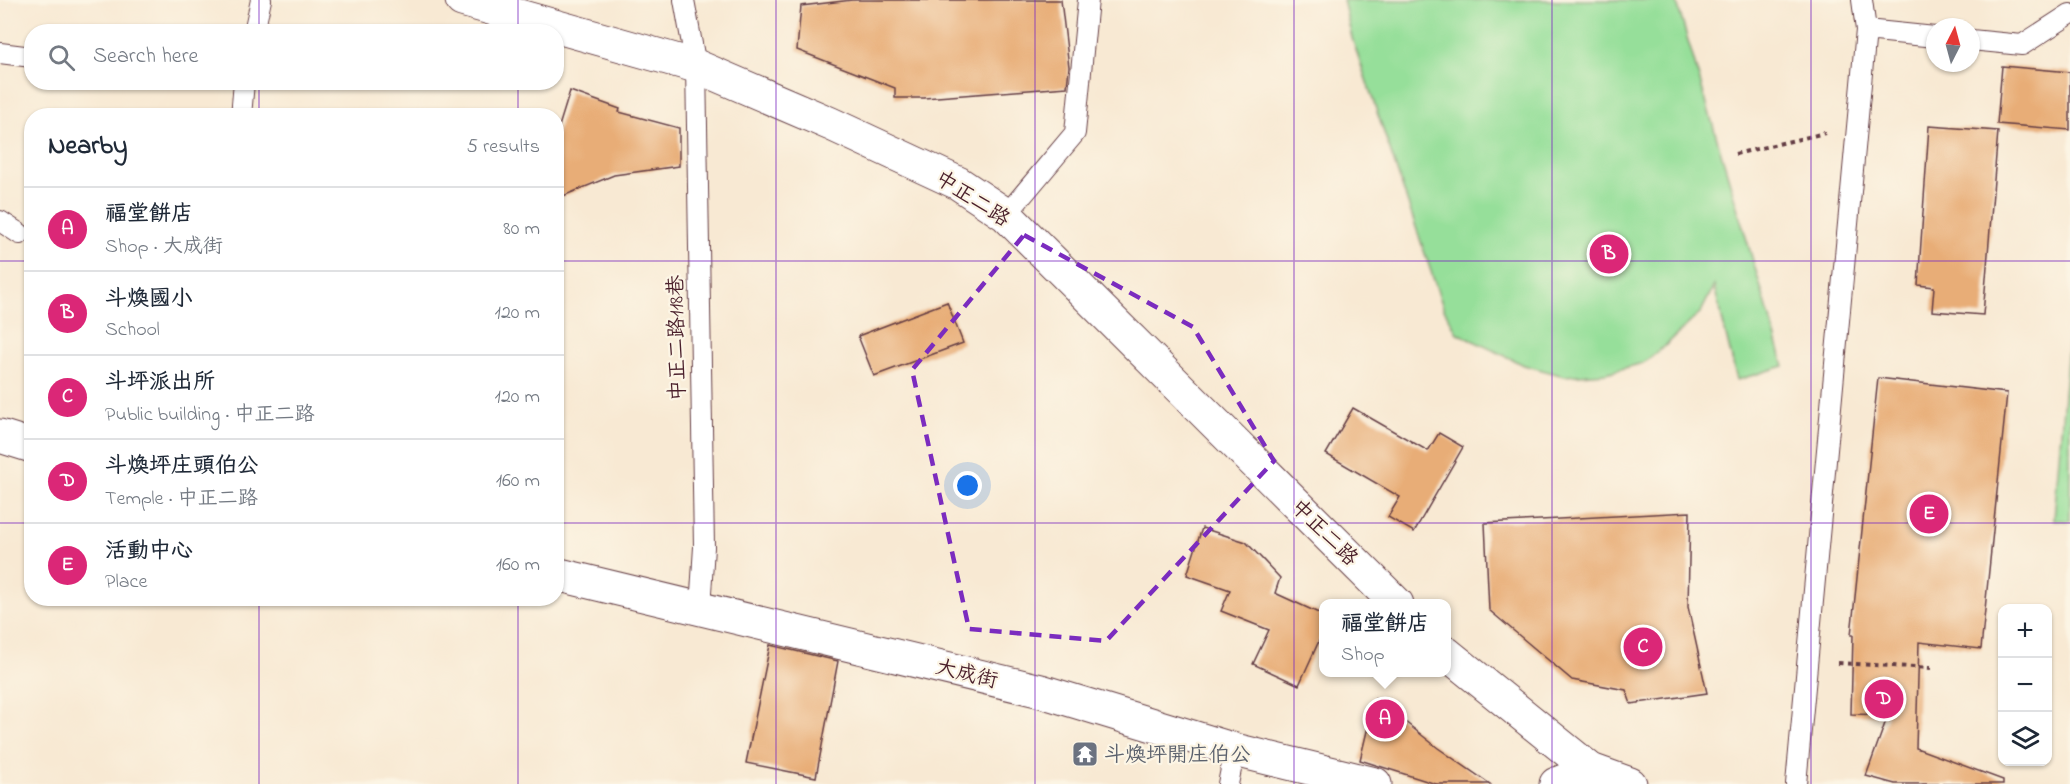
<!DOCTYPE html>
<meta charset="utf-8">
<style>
body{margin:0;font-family:"Indie Flower","LXGW WenKai TC",sans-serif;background:#f6f6f7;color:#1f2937}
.controls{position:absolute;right:18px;bottom:18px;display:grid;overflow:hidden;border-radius:12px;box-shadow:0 2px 4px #0004}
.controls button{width:54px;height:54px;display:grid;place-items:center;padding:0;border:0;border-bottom:2px solid #e0e1e3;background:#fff;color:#1f2937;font:30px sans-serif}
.compass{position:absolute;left:1926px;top:18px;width:54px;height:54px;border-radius:50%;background:#fff;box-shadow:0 2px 4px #0004;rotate:6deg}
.you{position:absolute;left:968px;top:486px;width:21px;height:21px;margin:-15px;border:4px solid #fff;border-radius:50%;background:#1a73e8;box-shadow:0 0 0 9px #1a73e833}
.badge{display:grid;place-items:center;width:39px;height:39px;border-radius:50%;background:#db2777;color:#fff;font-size:20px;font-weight:700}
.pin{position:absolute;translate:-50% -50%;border:3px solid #fff;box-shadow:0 2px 6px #0006}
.popup{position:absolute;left:1319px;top:599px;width:132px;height:78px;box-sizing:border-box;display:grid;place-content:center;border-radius:12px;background:#fff;filter:drop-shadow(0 2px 4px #0005);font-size:20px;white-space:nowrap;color:#747a83}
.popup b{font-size:22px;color:#1f2937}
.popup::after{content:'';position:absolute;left:50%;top:100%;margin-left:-12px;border:12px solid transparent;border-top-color:#fff}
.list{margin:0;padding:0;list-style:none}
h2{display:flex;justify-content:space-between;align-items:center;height:78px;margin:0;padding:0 24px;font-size:26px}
h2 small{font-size:20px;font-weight:400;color:#747a83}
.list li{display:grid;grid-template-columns:39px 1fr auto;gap:18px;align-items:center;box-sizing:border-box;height:84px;padding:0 24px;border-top:2px solid #e0e1e3}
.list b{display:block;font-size:22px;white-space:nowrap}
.list p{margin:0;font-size:20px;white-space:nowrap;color:#747a83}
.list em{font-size:20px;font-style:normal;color:#747a83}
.icon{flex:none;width:33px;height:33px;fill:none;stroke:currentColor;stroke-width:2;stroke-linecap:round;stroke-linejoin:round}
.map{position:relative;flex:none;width:2070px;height:784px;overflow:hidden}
.search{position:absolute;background:#fff;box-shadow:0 2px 4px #0004;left:24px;top:24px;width:540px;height:66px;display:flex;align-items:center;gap:15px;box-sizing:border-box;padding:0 21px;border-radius:24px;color:#747a83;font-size:22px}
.panel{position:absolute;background:#fff;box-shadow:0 2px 4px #0004;left:24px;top:108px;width:540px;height:498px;border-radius:24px}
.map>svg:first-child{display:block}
.green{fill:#96df9a;stroke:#707f62;stroke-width:1.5}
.building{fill:#e8ad77}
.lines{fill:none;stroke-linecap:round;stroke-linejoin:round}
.service-casing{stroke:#643d44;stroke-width:22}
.minor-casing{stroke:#643d44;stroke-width:35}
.secondary-casing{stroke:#643d44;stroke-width:35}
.path{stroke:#643d44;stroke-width:4;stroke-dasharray:4.5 4.5;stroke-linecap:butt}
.service{stroke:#fff;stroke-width:20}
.minor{stroke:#fff;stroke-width:33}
.secondary{stroke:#fff;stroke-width:33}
.marked{fill:none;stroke:#7b2cbf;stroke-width:4.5;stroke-dasharray:12 8;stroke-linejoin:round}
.grid{fill:none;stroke:#7b2cbf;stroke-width:1.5;stroke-opacity:0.55}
.labels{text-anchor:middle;stroke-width:4.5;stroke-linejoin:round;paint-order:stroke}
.street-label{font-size:21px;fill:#4a1f2b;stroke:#fcf5e5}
.worship-label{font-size:21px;fill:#5b616d;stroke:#fcf5e5;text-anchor:start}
</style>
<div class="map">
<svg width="2070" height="784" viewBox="0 0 2070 784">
<rect width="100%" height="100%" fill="#fcf5e5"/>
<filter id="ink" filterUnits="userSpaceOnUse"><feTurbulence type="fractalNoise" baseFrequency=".0167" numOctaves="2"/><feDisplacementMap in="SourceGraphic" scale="12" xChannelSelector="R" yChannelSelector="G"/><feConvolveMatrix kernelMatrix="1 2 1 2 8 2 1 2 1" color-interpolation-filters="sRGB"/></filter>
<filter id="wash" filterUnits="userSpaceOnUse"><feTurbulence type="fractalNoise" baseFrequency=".008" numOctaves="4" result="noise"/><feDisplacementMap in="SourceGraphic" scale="24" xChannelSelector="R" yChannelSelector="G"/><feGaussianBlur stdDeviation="1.35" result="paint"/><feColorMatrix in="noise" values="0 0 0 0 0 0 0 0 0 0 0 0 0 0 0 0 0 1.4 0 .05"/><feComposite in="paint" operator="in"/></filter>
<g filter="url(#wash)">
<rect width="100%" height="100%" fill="#f8e9d3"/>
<path class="green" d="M1343,0H1676L1784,366L1737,380L1714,286L1701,312L1666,345L1643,363L1606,373L1564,376L1524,365L1457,333L1443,307L1352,38Z
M2070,319V521L2054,520Z"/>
<g id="blocks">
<path class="building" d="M852,0H1061L1069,67L1067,87L924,98H895V88L797,50L801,6Z
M2002,66L2070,72V130L1997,124Z
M570,91L620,109L619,112L679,128V166L614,175L556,199V136Z
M1929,126L1998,131L1983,315L1932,311L1934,287L1918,285Z
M947,302L963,343L874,376L858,336Z
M1878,378L2007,393L1981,649L1919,642L1916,748L2003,780V784H1895L1866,776L1888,715L1851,714L1853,635H1851Z
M1353,408L1428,451L1439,433L1463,447L1414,532L1388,517L1400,497L1326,454Z
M1690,512L1688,607L1707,693L1631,704L1626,690L1572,680L1489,610L1485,523Z
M1202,528L1246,542L1280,578L1275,593L1323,615V632L1299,685L1253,664L1269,630L1221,611L1230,590L1187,575Z
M770,645L838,661L816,777L746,763Z
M1375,698L1438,748L1490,784H1436L1360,760Z"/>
</g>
</g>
<g filter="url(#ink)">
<use href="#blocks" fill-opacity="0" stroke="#643d44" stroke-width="1.5"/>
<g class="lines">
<defs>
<path id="service" d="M684,0L696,66L704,547L700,608
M1866,30L1935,37
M254,32L261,0
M1971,40L2022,45L2070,14
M0,53L32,57
M241,116L244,82
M1006,215L1075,133L1088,0
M0,221L20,234
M1228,784L1235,750
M1796,784L1866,30L1862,0"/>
<path id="minor" d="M0,436L32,446
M556,574L1041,691L1235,750L1375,784
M1556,784L1591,770"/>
<path id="secondary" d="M462,0L696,66L831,124L958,183L1006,215L1397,604
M1446,653L1591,770L1630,784"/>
</defs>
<use href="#service" class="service-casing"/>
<use href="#minor" class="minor-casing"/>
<use href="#secondary" class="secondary-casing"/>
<path class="path" d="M1735,154L1825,133
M1838,663L1931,668"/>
<use href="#service" class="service"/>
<use href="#minor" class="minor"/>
<use href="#secondary" class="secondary"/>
</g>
</g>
<path class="marked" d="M1024,235L1193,327L1274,461L1106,641L969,629L912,370Z"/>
<path class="grid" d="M259,0V32M518,0V32M776,0V784M1035,0V784M1294,0V784M1552,0V784M1811,0V784M259,82V116M518,82V116M0,261H32M556,261H2070M0,523H32M556,523H2070M259,598V784M518,598V784"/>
<defs>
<symbol id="temple-square" viewBox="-11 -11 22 22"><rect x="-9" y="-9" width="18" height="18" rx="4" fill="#6b7280" stroke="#fcf5e5"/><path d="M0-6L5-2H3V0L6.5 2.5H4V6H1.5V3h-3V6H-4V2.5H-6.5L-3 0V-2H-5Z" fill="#fff"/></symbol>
</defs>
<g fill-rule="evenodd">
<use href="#temple-square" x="1070" y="739" width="30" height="30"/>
</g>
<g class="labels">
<g class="street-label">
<text transform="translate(973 198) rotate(33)" y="7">中正二路</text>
<text transform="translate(676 338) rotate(-91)" y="7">中正二路118巷</text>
<text transform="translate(1325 532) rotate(45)" y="7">中正二路</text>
<text transform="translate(967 673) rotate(14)" y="7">大成街</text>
</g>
<g class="worship-label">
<text x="1104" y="761">斗煥坪開庄伯公</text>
</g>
</g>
</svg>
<div class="controls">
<button>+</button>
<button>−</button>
<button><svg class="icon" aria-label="layers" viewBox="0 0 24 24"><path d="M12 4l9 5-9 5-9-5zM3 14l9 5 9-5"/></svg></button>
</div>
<svg class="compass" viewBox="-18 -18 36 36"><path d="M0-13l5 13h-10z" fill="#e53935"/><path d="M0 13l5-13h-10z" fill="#747a83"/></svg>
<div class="you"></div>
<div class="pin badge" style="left:1385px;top:719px">A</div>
<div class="popup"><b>福堂餅店</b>Shop</div>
<div class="pin badge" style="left:1609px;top:254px">B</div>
<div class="pin badge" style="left:1643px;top:647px">C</div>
<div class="pin badge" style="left:1884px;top:699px">D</div>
<div class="pin badge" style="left:1929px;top:514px">E</div>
<div class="search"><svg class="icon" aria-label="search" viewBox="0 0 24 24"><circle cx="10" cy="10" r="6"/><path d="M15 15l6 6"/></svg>Search here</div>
<section class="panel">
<h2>Nearby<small>5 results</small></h2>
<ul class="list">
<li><span class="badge">A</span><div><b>福堂餅店</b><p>Shop · 大成街</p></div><em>80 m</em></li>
<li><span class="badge">B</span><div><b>斗煥國小</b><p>School</p></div><em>120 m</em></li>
<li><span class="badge">C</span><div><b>斗坪派出所</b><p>Public building · 中正二路</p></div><em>120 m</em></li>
<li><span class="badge">D</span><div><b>斗煥坪庄頭伯公</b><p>Temple · 中正二路</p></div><em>160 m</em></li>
<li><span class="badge">E</span><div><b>活動中心</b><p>Place</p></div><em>160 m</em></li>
</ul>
</section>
</div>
